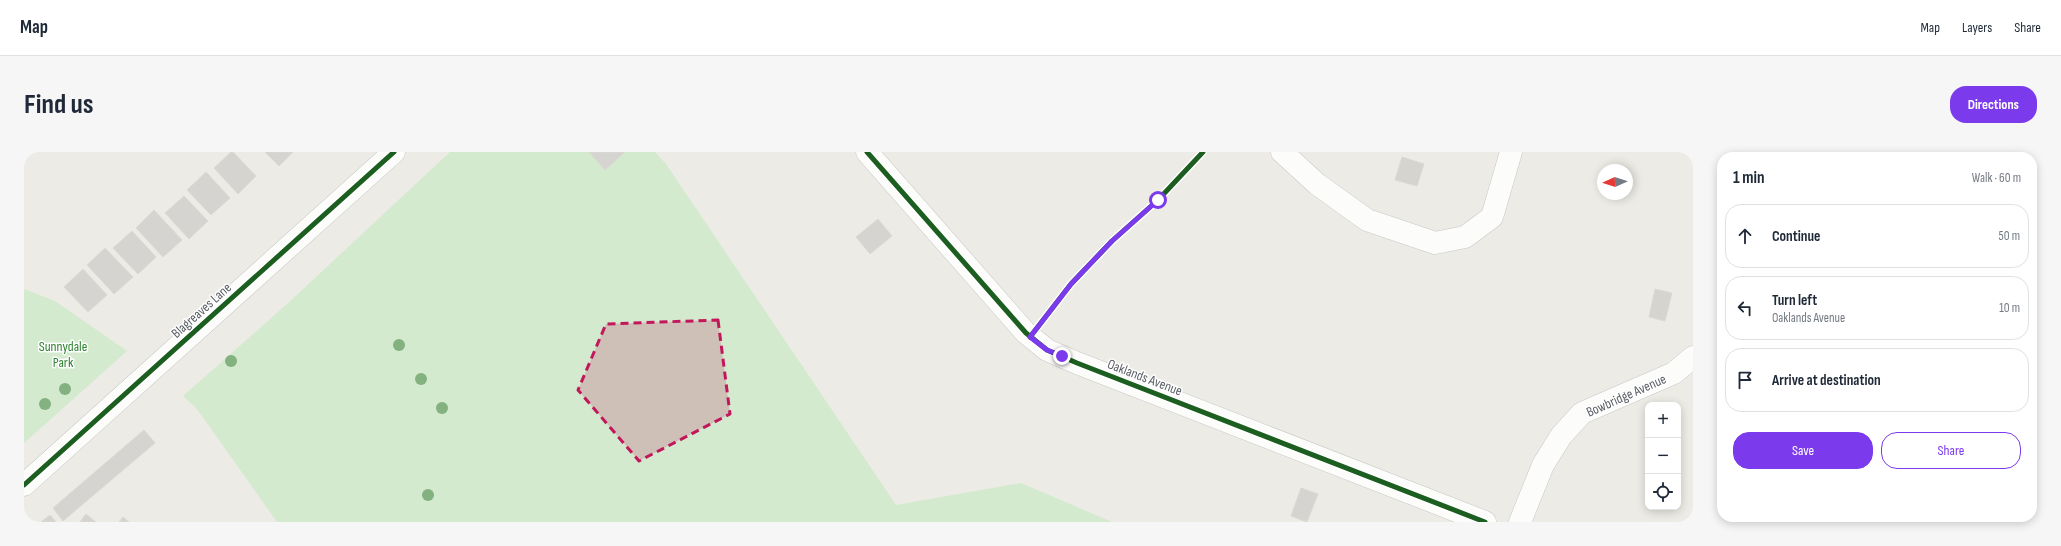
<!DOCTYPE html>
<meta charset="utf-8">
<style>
body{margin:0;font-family:"Sofia Sans Condensed",sans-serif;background:#f6f6f7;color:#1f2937}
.controls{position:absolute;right:12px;bottom:12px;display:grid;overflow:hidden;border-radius:8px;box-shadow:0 2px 10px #0003}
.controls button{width:36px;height:36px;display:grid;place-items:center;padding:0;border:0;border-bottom:1px solid #e0e1e3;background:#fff;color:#1f2937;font:20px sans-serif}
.compass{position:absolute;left:1573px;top:12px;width:36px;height:36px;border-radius:50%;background:#fff;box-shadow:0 2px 10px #0003;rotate:267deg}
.stop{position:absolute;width:12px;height:12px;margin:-9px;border:3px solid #7c3aed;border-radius:50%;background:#fff}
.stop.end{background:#7c3aed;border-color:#fff;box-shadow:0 1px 4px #0008}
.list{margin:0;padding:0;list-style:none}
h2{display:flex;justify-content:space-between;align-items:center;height:52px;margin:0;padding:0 16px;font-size:17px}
h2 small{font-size:13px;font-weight:400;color:#747a83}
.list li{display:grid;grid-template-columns:26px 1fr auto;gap:12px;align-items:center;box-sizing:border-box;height:64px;margin:0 8px 8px;padding:0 8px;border:1px solid #e0e1e3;border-radius:16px}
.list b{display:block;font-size:15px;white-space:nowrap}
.list p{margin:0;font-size:13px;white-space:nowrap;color:#747a83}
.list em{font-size:13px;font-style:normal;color:#747a83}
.actions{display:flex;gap:8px;padding:12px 16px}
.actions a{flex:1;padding:9px 0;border:1px solid #7c3aed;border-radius:16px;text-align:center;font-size:14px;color:#7c3aed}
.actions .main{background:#7c3aed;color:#fff}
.icon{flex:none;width:22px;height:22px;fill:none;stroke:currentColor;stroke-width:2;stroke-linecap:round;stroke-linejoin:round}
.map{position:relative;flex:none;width:1669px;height:370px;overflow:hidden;border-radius:16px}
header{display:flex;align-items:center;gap:24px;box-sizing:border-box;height:56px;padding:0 20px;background:#fff;border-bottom:1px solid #e0e1e3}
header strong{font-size:19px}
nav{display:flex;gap:22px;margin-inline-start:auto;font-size:14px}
.intro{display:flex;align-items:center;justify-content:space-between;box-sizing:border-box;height:96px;padding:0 24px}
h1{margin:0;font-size:28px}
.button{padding:10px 18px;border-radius:16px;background:#7c3aed;color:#fff;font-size:14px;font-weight:700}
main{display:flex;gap:24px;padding:0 24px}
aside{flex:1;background:#fff;border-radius:16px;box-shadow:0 2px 10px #0003}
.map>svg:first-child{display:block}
.green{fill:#d3eacf}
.building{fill:#d5d4d0;stroke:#dcd9d4}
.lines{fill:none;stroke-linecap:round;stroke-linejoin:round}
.minor-casing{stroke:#c8c8c7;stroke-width:23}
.minor{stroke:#fcfcfb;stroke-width:22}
.cycleway-casing{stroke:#fff;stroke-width:8}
.cycleway{stroke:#1b5e20;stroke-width:5}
.tree{fill:#83b180}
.route{stroke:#7c3aed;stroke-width:5}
.marked{fill:#c2185b;fill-opacity:0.2;stroke:#c2185b;stroke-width:3;stroke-dasharray:8 5;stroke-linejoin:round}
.labels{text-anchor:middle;stroke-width:3;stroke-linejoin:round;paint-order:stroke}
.street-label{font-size:14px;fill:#5b5f65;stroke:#fff}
.park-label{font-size:14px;fill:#2d822e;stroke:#fff}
</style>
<header>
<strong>Map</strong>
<nav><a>Map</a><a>Layers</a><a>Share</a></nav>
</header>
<div class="intro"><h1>Find us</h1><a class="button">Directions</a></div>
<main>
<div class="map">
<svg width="1669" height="370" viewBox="0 0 1669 370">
<rect width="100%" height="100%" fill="#ecebe5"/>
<path class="green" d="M426,0H631L642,12L872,353L997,331L1088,370H253L173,257L159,244L263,152Z
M0,137L31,149L103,199L0,291Z"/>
<path class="building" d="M207,0H209L232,24L214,42L190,16Z
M241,0H269L255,14Z
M565,0H601L581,18Z
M1378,5L1400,12L1393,34L1371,28Z
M182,20L206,46L187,63L163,38Z
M160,44L184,69L165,87L141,61Z
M130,58L158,88L139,105L112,76Z
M854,67L868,84L846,102L832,85Z
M108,79L132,105L114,122L89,96Z
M81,96L109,125L90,142L63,113Z
M59,117L83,143L64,160L40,135Z
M1631,137L1648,141L1641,169L1625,165Z
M120,278L131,291L39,369L29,356Z
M1277,336L1294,342L1283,370L1267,364Z
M62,362L72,370H56Z
M26,363L32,370H17Z
M99,365L105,370H95Z"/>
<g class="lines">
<defs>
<path id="minor" d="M843,0L1002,181L1023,198L1053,211L1461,370
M1258,0L1293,32L1343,68L1411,91L1441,85L1468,65L1487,0
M0,333L370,0
M1496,370L1519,313L1537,284L1558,261L1650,221L1669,205"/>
</defs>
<use href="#minor" class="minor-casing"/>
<use href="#minor" class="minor"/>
<defs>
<path id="cycleway" d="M843,0L1002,181L1023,198L1053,211L1461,370
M1006,185L1047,132L1088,89L1134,48L1179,0
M0,333L370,0"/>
</defs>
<use href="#cycleway" class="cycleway-casing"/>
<use href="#cycleway" class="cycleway"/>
</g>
<g class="tree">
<circle cx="375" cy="193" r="6"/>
<circle cx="207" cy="209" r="6"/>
<circle cx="397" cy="227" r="6"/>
<circle cx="41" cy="237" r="6"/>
<circle cx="21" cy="252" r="6"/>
<circle cx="418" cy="256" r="6"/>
<circle cx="404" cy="343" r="6"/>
</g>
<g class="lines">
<path class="route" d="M1038,204L1023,198L1006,185L1047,132L1088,89L1134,48"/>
</g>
<path class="marked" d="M694,168L706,262L615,309L554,238L582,172Z"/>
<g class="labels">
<g class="street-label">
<text transform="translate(177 158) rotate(-42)" y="5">Blagreaves Lane</text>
<text transform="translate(1121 225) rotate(21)" y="5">Oaklands Avenue</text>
<text transform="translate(1602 243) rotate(-24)" y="5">Bowbridge Avenue</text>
</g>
<g class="park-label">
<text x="39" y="199">Sunnydale<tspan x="39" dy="16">Park</tspan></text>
</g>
</g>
</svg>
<div class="controls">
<button>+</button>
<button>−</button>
<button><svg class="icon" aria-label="locate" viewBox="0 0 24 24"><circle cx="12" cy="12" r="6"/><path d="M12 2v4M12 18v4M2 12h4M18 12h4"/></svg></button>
</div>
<svg class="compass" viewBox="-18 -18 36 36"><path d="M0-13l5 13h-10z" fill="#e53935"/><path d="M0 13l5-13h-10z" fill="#747a83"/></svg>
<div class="stop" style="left:1134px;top:48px"></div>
<div class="stop end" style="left:1038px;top:204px"></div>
</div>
<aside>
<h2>1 min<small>Walk · 60 m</small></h2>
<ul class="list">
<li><svg class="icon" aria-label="ahead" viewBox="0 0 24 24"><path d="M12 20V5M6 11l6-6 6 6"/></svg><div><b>Continue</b></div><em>50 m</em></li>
<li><svg class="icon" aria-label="left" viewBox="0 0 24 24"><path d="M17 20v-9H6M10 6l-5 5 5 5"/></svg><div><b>Turn left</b><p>Oaklands Avenue</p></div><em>10 m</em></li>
<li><svg class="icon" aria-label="arrive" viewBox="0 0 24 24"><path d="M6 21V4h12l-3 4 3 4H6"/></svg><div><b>Arrive at destination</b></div></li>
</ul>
<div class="actions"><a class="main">Save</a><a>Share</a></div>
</aside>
</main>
